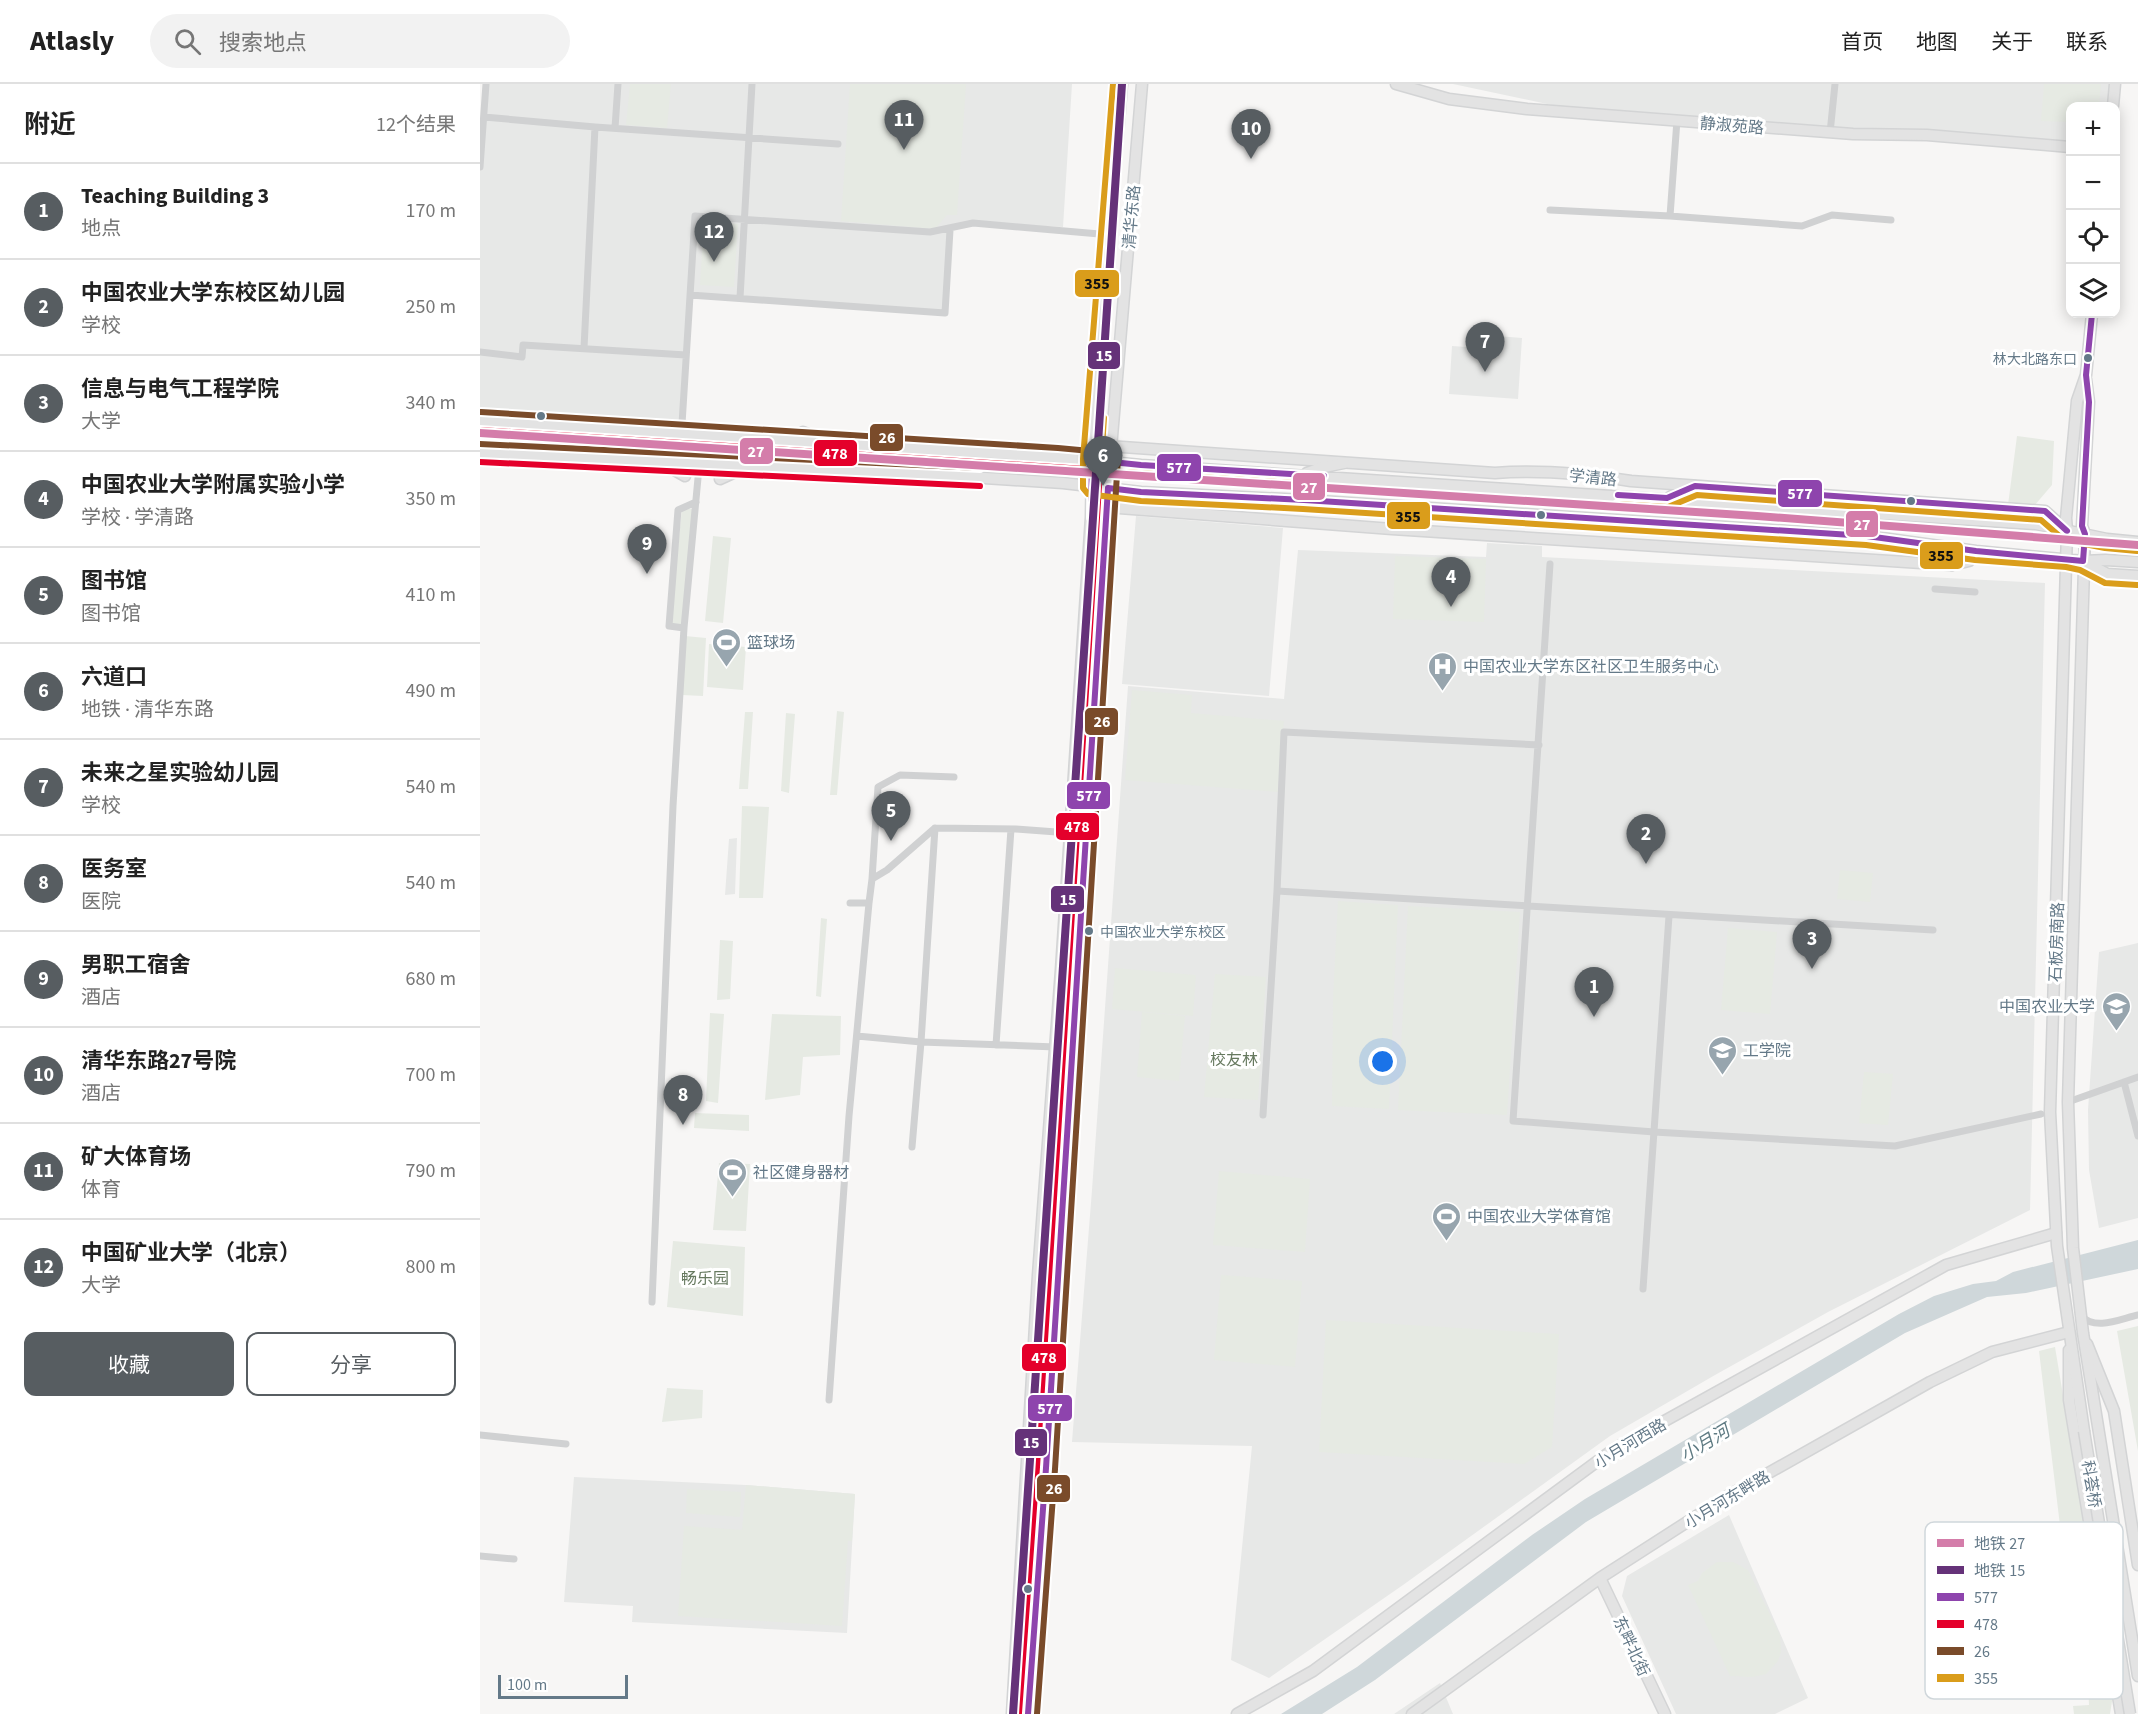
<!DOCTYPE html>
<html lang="zh">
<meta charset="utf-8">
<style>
body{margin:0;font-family:"Source Sans 3","Noto Sans SC",sans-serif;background:#f2f2f2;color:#222}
.controls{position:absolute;right:18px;top:18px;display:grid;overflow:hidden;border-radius:12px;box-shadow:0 3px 15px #0003}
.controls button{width:54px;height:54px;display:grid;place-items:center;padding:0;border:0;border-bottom:2px solid #e0e0e0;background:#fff;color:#222;font:30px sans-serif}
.scale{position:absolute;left:18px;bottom:15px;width:130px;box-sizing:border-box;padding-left:6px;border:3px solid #647988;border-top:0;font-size:16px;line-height:21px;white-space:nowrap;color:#647988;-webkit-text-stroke:4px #fff;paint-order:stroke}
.you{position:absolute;left:903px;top:978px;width:21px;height:21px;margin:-15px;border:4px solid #fff;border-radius:50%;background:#1a73e8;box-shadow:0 0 0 9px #1a73e833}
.badge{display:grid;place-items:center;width:39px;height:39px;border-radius:50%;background:#575d61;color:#fff;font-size:20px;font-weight:700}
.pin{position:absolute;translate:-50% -50px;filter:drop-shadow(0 2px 3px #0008)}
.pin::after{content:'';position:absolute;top:32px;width:21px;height:18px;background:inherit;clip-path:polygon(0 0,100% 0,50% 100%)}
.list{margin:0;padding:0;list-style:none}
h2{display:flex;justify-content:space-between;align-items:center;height:78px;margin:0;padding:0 24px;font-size:26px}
h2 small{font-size:20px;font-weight:400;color:#767676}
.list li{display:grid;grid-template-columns:39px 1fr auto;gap:18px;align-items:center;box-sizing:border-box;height:96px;padding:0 24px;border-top:2px solid #e0e0e0}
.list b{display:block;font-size:22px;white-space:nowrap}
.list p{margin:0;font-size:20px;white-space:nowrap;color:#767676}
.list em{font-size:20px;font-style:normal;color:#767676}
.actions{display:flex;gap:12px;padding:18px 24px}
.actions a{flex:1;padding:14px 0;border:2px solid #575d61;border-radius:12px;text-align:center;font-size:21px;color:#575d61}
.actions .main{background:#575d61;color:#fff}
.icon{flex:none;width:33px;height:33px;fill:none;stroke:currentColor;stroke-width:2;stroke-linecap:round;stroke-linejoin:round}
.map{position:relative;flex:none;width:1658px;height:1630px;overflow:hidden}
header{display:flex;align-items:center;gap:36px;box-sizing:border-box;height:84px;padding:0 30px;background:#fff;border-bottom:2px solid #e0e0e0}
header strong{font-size:28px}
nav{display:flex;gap:33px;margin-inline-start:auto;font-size:21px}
.search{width:420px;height:54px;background:#f2f2f2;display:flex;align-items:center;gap:15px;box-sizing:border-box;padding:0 21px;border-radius:33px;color:#767676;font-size:22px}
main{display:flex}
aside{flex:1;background:#fff}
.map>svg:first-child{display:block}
.built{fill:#e7e8e7}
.green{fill:#e6eae3}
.water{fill:#cfd7da}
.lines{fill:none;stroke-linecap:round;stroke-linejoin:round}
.secondary-casing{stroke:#d3d4d5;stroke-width:13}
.primary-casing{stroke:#d2d3d4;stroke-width:13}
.street{stroke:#d0d1d2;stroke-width:7}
.secondary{stroke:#e3e3e3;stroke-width:10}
.primary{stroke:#e3e3e3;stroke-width:10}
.primary-bridge-casing{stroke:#d2d3d4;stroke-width:13;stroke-linecap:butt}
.primary-bridge{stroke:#e3e3e3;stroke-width:10}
.bus-1-casing{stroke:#fff;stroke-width:10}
.bus-2-casing{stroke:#fff;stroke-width:10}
.bus-3-casing{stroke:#fff;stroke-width:10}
.bus-4-casing{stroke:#fff;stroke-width:10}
.bus-1{stroke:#8e44ad;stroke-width:6}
.bus-2{stroke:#e4002b;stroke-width:6}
.bus-3{stroke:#7a4b2a;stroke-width:6}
.bus-4{stroke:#da9d1b;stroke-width:6}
.metro-1-casing{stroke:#fff;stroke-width:12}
.metro-2-casing{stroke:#fff;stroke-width:12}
.metro-1{stroke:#d47daa;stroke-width:8}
.metro-2{stroke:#653279;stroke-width:8}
.bus-dot{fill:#647988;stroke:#fff;stroke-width:2}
.labels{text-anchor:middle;stroke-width:6;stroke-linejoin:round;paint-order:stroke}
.bus-label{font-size:14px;fill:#647988;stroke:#fff;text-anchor:end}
.street-label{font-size:16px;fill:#647988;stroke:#fff}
.poi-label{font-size:16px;fill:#647988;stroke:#fff;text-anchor:start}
.park-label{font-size:16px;fill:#66795f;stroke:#fff}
.water-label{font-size:18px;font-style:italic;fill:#5f7b83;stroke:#fff}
.key{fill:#fff;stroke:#d0d7db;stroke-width:1.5}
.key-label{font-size:16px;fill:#647988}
.line-badge{stroke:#fff;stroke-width:2}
.badge-label{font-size:16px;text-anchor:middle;font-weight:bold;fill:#fff}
.pale-badge-label{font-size:16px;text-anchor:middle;font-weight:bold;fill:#111}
</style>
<header>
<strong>Atlasly</strong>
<div class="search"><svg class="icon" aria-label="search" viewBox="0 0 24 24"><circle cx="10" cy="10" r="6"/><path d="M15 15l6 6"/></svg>搜索地点</div>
<nav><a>首页</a><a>地图</a><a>关于</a><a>联系</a></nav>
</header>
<main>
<aside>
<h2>附近<small>12个结果</small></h2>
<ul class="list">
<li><span class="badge">1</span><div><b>Teaching Building 3</b><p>地点</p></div><em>170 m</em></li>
<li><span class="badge">2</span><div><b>中国农业大学东校区幼儿园</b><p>学校</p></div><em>250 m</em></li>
<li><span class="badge">3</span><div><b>信息与电气工程学院</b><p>大学</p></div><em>340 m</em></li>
<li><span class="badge">4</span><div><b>中国农业大学附属实验小学</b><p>学校 · 学清路</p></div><em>350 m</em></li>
<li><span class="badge">5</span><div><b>图书馆</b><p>图书馆</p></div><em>410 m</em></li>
<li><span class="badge">6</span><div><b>六道口</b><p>地铁 · 清华东路</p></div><em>490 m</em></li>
<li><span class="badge">7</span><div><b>未来之星实验幼儿园</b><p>学校</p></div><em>540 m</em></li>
<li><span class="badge">8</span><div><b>医务室</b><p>医院</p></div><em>540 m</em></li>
<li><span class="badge">9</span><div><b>男职工宿舍</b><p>酒店</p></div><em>680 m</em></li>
<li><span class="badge">10</span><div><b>清华东路27号院</b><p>酒店</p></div><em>700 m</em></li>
<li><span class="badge">11</span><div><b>矿大体育场</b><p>体育</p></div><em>790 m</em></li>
<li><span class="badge">12</span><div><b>中国矿业大学（北京）</b><p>大学</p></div><em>800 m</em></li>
</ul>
<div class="actions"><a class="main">收藏</a><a>分享</a></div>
</aside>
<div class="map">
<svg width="1658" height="1630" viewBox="0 0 1658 1630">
<rect width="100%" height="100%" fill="#f7f6f5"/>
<path class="built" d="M5,0H592L583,143L493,139L470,146L465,229L210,211L202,340L0,325V78Z
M973,0H1633L1632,22H1590V63L1081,23Z
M1017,252L1042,254L1038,315L969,310L972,262L1016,265Z
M656,432L803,444L789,612L642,600Z
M1007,459L1062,462V473L1565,499L1550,1126L1348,1228L1235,1291L1130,1352L923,1501L789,1594L751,1576L772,1362L592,1358L612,1106L648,602L804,615L818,466L1006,473Z
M257,754L255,810L245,811L249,755Z
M1658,859V1134L1619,1144L1609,1086L1608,1026L1619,868Z
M94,1393L266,1401L375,1410L367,1549L152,1538L153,1522L84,1518Z
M1249,1431L1328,1614L1295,1630H1196L1142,1512L1147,1492Z
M960,1599L973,1630H914Z"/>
<path class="green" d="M150,0H191L187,44L146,41Z
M370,0H486L477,131H467L455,145L361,137Z
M1564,0H1621L1619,22H1590V38L1561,37Z
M224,138L258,140L254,203L220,201Z
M1537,352L1574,357L1572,401L1554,422L1528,421Z
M202,424L213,425L202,541L190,540Z
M233,452L251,454L243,539L225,537Z
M915,472L1006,475L1004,538L913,535Z
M205,552L226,554L223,612L202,611Z
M229,560L266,563L263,606L227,603Z
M652,606L712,611L711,629L804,637L798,708L645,696Z
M357,627L364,628L357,711H350Z
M265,628H273L268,705H259Z
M306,629L315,630L309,709L301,707Z
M262,722L289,723L283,814H259Z
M1360,786L1393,789L1390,818L1357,815Z
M858,817L918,821L909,1025L852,1022L853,914Z
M928,822L1040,828L1027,1031L918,1026Z
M341,834L347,835L341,913L336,912Z
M1248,844L1297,848L1290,930L1241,926Z
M240,856L253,857L250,915L237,916Z
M635,884L716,891L713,932L632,925Z
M735,890L786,893L778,1016L724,1013Z
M662,928L705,932L699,997L657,993Z
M230,929L244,930L238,1019L226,1017Z
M292,930L361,932L360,971L323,973L320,1011L285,1016Z
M1384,988L1413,990L1408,1041L1379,1039Z
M215,1029L269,1031V1047L214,1044Z
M239,1079L270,1080L266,1147L233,1146Z
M739,1087L830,1095L825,1168L733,1161Z
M193,1157L265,1163L263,1232L187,1223Z
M741,1191L822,1197L815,1283L734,1276Z
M846,1236L1079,1250L1072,1363L1044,1380L839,1368Z
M1658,1242V1367L1637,1247Z
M1575,1263L1633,1611L1630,1630H1594L1593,1622L1609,1621L1605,1542L1606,1529L1601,1528L1600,1515L1588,1508L1559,1267Z
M187,1304L223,1306L222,1334L182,1338Z
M266,1401L375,1410L372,1457H368L362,1542L198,1532L204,1442L262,1446Z
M207,1405L261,1408L260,1433L206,1429Z
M1237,1478H1253L1268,1486L1300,1551L1301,1568L1298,1577L1286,1590L1273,1593L1250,1592L1208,1501L1218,1497L1222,1489Z"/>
<path class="water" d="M1658,1156V1185L1546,1209L1507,1213L1425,1249L1106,1438L895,1596L842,1630H801L877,1583L1052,1451L1105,1415L1419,1230L1454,1212L1493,1200L1516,1197L1533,1188Z"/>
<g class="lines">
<defs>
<path id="secondary" d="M916,0L969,15L1047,25L1373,50L1447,51L1590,63
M1633,22L1635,0
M614,361L1015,389C1060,385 1107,390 1151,397L1565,427L1587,447
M626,423L912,445L1472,481
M1587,447L1586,434L1597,317L1606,291L1612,230
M1605,450L1602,442L1609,318L1606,295
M1603,477L1627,490L1658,492
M1607,1260L1634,1327L1658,1481
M1589,1266V1316L1641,1630
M1120,1494L1185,1630
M532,1630L558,1191L581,886L611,433L612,376L642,0
M548,1630L566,1384L626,423L662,0
M757,1630L833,1587L1134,1365L1466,1181L1576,1149
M932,1630L1120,1494L1246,1413L1450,1298L1512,1268L1589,1248"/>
<path id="primary" d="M0,337L577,373L661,381L1556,440L1627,455L1658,458
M323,348L341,355
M0,369L489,393L583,399L661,408L824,416L1387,452L1496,467L1603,477L1626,476L1658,478
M184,380L205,392
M827,389L844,383L864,379
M240,395L264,384
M1190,413L1215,402
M1587,447L1570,1028L1577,1162L1604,1347
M1605,450L1588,1018L1593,1164L1603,1249L1658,1592
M1472,481L1489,477L1496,467"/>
</defs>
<use href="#secondary" class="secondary-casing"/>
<use href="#primary" class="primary-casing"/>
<path class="street" d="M4,33L115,43L358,60
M135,44L138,0
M1350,49L1355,0
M0,83L6,0
M1070,126L1190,132L1322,142L1352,131L1411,136
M1190,132L1197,36
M210,211L465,229L470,146
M260,214L272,0
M104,264L115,43
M0,268L42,273L43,261L206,271
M202,340L215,132L450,148L493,139L631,151
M1070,480L1033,1037L1174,1048L1415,1062L1561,1030
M1455,505L1495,508
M204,544L189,542L198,426L216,418
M455,744L441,958L576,963
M392,795L398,703L420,691L474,693
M797,807L1453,846
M370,819H389L392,795L407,786L455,744L536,745L590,749
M377,952L441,958L432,1063
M516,961L531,745
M1644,998L1658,1052
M1588,1018L1658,993
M783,1031L797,807L804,648L1059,661
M1163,1205L1189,832
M172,1218L193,722L204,544L218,394
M1601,1232C1616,1247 1640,1235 1658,1231
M349,1316L369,1032L389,819
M0,1351L86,1360
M0,1472L34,1475"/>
<use href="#secondary" class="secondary"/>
<use href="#primary" class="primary"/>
<defs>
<path id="primary-bridge" d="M1604,1347L1650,1630"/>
</defs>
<use href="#primary-bridge" class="primary-bridge-casing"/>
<use href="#primary-bridge" class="primary-bridge"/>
<defs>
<path id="bus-1" d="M1138,411L1187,414L1215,402L1565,427L1587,447
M611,434L612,376L661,381L844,392
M548,1630L566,1384L628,404L661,408L824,416L1387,452L1496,467L1603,477L1605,450L1602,442L1609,318L1606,291L1612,230"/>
<path id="bus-2" d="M0,346L620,386L557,1383L539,1629
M0,378L500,402"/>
<path id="bus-3" d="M1,328L578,364L632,369L638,374L575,1385L557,1630
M0,360L500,384"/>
<path id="bus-4" d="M633,0L603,375V404L608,410L661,417L823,425L1386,461L1495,476L1586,483L1600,486L1625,499L1657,501
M624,334L621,378L623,384L628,387L843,401
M1137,420L1188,423L1217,411L1561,436L1584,456L1625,464L1657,467"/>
</defs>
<use href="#bus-1" class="bus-1-casing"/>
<use href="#bus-2" class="bus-2-casing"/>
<use href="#bus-3" class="bus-3-casing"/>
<use href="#bus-4" class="bus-4-casing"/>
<use href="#bus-1" class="bus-1"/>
<use href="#bus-2" class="bus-2"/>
<use href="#bus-3" class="bus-3"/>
<use href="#bus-4" class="bus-4"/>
<defs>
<path id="metro-1" d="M0,349L1277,432L1658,461"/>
<path id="metro-2" d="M533,1630L642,0"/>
</defs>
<use href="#metro-1" class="metro-1-casing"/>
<use href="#metro-2" class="metro-2-casing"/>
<use href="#metro-1" class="metro-1"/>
<use href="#metro-2" class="metro-2"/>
</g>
<defs>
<symbol id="stadium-pin" viewBox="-11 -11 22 30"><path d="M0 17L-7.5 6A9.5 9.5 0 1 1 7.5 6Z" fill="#97a5ae" stroke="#fff"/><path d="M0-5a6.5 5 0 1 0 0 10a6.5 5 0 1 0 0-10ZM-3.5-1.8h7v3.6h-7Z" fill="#fff"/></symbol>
<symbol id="hospital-pin" viewBox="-11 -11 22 30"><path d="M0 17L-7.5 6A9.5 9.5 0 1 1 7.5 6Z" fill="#97a5ae" stroke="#fff"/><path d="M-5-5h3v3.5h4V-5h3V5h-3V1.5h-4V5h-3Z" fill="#fff"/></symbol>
<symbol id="university-pin" viewBox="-11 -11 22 30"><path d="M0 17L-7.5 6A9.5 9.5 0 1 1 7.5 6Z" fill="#97a5ae" stroke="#fff"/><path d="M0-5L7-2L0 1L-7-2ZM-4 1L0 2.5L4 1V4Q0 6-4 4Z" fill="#fff"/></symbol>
</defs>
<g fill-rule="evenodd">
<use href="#stadium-pin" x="230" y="542" width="33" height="45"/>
<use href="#hospital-pin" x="946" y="566" width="33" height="45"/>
<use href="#university-pin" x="1620" y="906" width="33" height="45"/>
<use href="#university-pin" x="1226" y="950" width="33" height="45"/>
<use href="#stadium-pin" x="236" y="1072" width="33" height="45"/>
<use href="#stadium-pin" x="950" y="1116" width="33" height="45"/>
</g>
<g class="bus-dot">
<circle cx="1608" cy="274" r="5"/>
<circle cx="61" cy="332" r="5"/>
<circle cx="1431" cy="417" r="5"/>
<circle cx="1061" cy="431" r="5"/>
<circle cx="609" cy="847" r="5"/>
<circle cx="548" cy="1505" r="5"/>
</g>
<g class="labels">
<g class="bus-label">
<text x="1597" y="280">林大北路东口</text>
<text x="620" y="853" text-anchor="start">中国农业大学东校区</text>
</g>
<g class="street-label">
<text transform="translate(1252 41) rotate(5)" y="6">静淑苑路</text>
<text transform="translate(651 133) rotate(-85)" y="6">清华东路</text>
<text transform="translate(1113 393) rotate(6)" y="6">学清路</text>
<text transform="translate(1576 858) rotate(-88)" y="6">石板房南路</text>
<text transform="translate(1150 1359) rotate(-31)" y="6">小月河西路</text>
<text transform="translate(1612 1400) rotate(81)" y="6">科荟桥</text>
<text transform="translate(1247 1415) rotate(-31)" y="6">小月河东畔路</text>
<text transform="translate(1152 1562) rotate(65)" y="6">东畔北街</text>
</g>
<g class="poi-label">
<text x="267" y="564">篮球场</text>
<text x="983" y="588">中国农业大学东区社区卫生服务中心</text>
<text x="1615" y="928" text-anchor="end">中国农业大学</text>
<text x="1263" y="972">工学院</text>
<text x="273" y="1094">社区健身器材</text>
<text x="987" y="1138">中国农业大学体育馆</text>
</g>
<g class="park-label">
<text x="754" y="981">校友林</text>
<text x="225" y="1200">畅乐园</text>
</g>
<g class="water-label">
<text transform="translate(1225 1359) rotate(-31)" y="6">小月河</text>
</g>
</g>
<rect x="1445" y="1438" width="198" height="177" rx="9" class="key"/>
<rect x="1457" y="1455" width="27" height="8" fill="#d47daa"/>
<rect x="1457" y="1482" width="27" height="8" fill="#653279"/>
<rect x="1457" y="1509" width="27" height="8" fill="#8e44ad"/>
<rect x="1457" y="1536" width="27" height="8" fill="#e4002b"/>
<rect x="1457" y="1563" width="27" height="8" fill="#7a4b2a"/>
<rect x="1457" y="1590" width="27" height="8" fill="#da9d1b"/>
<g class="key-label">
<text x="1494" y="1465">地铁 27</text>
<text x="1494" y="1492">地铁 15</text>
<text x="1494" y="1519">577</text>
<text x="1494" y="1546">478</text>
<text x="1494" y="1573">26</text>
<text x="1494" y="1600">355</text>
</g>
<g class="line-badge">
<rect x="594" y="185" width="46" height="29" rx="6" fill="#da9d1b"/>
<rect x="607" y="257" width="34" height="29" rx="6" fill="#653279"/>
<rect x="389" y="339" width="35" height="29" rx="6" fill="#7a4b2a"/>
<rect x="259" y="353" width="35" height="28" rx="6" fill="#d47daa"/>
<rect x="333" y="355" width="45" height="28" rx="6" fill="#e4002b"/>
<rect x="676" y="369" width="46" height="29" rx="6" fill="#8e44ad"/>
<rect x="812" y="388" width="34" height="29" rx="6" fill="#d47daa"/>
<rect x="1297" y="395" width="46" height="29" rx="6" fill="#8e44ad"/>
<rect x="906" y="417" width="45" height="29" rx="6" fill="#da9d1b"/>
<rect x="1365" y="426" width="34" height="28" rx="6" fill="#d47daa"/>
<rect x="1439" y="457" width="45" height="29" rx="6" fill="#da9d1b"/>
<rect x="604" y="623" width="35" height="29" rx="6" fill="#7a4b2a"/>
<rect x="586" y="697" width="45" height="29" rx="6" fill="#8e44ad"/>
<rect x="575" y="728" width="45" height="29" rx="6" fill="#e4002b"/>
<rect x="570" y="801" width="35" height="28" rx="6" fill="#653279"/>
<rect x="541" y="1259" width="46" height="29" rx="6" fill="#e4002b"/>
<rect x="547" y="1310" width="46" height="28" rx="6" fill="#8e44ad"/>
<rect x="534" y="1344" width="34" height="29" rx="6" fill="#653279"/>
<rect x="556" y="1390" width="35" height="29" rx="6" fill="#7a4b2a"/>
</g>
<g class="badge-label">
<text x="624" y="277">15</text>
<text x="407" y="359">26</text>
<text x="276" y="373">27</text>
<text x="355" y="375">478</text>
<text x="699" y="389">577</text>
<text x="829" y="409">27</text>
<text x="1320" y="415">577</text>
<text x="1382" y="446">27</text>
<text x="622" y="643">26</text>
<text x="609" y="717">577</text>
<text x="597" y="748">478</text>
<text x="588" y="821">15</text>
<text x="564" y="1279">478</text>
<text x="570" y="1330">577</text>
<text x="551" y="1364">15</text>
<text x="574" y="1410">26</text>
</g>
<g class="pale-badge-label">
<text x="617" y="205">355</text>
<text x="928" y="438">355</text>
<text x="1461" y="477">355</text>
</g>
</svg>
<div class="controls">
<button>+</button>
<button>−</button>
<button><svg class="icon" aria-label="locate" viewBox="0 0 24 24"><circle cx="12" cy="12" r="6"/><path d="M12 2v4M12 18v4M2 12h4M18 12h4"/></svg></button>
<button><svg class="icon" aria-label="layers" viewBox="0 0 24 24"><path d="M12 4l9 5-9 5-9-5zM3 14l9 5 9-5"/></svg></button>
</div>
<div class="scale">100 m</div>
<div class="you"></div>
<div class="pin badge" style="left:1114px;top:933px">1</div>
<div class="pin badge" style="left:1166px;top:780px">2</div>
<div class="pin badge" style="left:1332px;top:885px">3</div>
<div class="pin badge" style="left:971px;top:523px">4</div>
<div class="pin badge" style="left:411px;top:757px">5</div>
<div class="pin badge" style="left:623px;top:402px">6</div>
<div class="pin badge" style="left:1005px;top:288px">7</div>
<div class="pin badge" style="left:203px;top:1041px">8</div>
<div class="pin badge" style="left:167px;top:490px">9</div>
<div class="pin badge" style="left:771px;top:75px">10</div>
<div class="pin badge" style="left:424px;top:66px">11</div>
<div class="pin badge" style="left:234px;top:178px">12</div>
</div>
</main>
